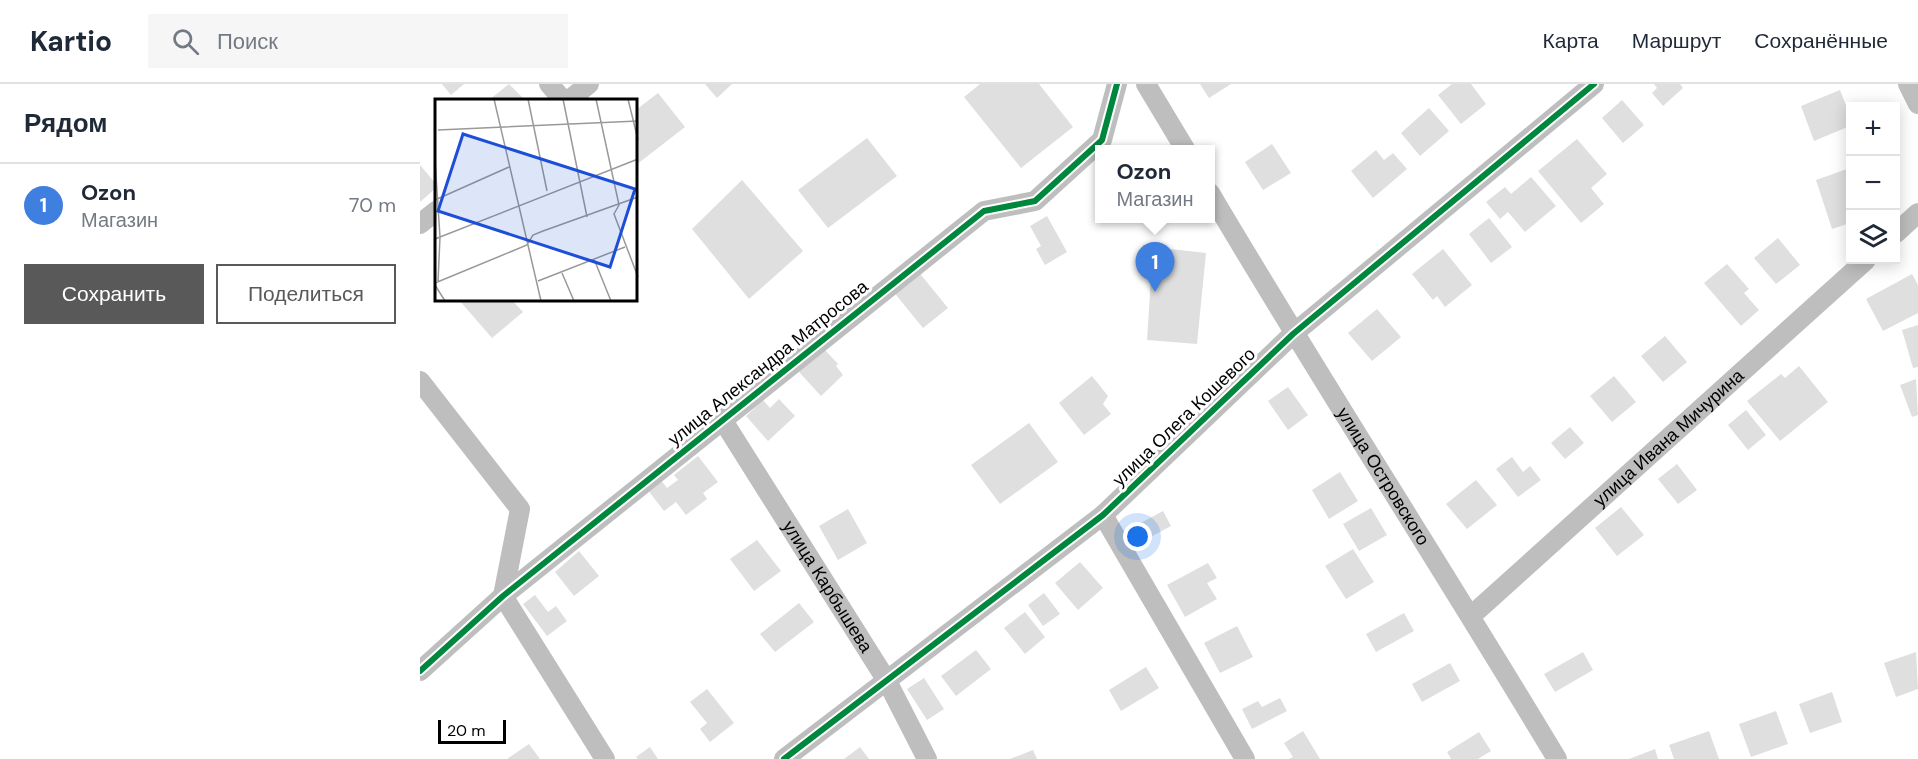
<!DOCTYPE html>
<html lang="ru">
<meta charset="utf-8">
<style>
body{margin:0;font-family:"DM Sans",sans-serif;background:#f6f6f7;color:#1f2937}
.controls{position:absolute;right:18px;top:18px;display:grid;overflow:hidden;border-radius:0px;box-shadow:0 3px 15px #0003}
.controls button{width:54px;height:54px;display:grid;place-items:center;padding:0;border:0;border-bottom:2px solid #e0e1e3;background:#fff;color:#1f2937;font:30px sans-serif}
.scale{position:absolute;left:18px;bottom:15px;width:68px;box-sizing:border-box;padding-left:6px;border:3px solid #000;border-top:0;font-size:16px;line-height:21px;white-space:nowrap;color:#000;-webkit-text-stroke:4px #fff;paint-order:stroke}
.you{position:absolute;left:718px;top:453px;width:21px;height:21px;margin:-15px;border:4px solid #fff;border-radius:50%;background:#1a73e8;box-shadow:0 0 0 9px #1a73e833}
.badge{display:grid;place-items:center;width:39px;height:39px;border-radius:50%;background:#595959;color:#fff;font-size:20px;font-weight:700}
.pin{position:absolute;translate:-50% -50px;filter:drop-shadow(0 2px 3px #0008)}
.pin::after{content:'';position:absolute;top:32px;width:21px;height:18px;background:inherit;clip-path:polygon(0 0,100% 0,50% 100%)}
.popup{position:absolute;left:675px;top:61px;width:120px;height:78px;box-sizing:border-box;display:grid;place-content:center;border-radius:0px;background:#fff;filter:drop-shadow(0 2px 4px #0005);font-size:20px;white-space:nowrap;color:#747a83}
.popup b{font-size:22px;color:#1f2937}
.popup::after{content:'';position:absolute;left:50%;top:100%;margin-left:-12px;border:12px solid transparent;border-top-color:#fff}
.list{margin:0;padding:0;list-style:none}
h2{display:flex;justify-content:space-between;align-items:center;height:78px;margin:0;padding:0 24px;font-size:26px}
h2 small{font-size:20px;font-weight:400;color:#747a83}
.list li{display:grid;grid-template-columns:39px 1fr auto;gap:18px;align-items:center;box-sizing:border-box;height:84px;padding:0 24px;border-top:2px solid #e0e1e3}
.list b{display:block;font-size:22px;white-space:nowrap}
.list p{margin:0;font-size:20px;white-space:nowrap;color:#747a83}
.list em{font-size:20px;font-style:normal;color:#747a83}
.actions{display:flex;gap:12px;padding:18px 24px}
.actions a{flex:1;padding:14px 0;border:2px solid #595959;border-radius:0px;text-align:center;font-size:21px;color:#595959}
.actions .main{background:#595959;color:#fff}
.icon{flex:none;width:33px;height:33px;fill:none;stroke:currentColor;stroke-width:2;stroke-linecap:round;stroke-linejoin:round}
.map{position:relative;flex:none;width:1498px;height:675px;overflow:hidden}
header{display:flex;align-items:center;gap:36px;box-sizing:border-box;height:84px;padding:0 30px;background:#fff;border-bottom:2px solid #e0e1e3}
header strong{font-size:28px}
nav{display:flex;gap:33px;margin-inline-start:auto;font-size:21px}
.search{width:420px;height:54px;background:#f6f6f7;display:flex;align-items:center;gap:15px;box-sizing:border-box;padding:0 21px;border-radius:0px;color:#747a83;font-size:22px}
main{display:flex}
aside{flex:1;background:#fff}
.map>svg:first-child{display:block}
.building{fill:#dfdfdf}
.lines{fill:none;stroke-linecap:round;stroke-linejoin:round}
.street{stroke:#bebebe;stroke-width:20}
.cycleway-casing{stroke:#fff;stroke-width:10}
.cycleway{stroke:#00873e;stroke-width:6}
.labels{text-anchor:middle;stroke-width:6;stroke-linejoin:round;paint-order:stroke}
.street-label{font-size:18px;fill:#000;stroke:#fff}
.inset-road{fill:none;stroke:#999;stroke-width:1.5}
.view{fill:#1d4ed8;fill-opacity:0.15;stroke:#1d4ed8;stroke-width:3}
.inset-edge{fill:none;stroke:#000;stroke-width:3}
</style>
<header>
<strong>Kartio</strong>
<div class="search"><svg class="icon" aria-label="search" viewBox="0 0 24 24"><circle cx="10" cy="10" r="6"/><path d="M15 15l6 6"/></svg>Поиск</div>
<nav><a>Карта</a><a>Маршрут</a><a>Сохранённые</a></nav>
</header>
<main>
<aside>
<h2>Рядом<small></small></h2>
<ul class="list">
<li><span class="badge" style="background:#3f7fe0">1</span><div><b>Ozon</b><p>Магазин</p></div><em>70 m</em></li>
</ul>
<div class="actions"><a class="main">Сохранить</a><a>Поделиться</a></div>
</aside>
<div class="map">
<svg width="1498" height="675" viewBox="0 0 1498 675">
<rect width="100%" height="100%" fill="#fff"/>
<path class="building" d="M22,0H44L31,11Z
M89,0L105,16H69Z
M285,0H312L297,14Z
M560,0H619L653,43L601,84L544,13Z
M780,0H811L789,14Z
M1032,0H1051L1066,20L1041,40L1018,11Z
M1234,0H1260L1263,4L1243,22L1232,9L1237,4Z
M1420,6L1430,31V42L1394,57L1381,22Z
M238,9L265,43L216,81V26Z
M1202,16L1224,41L1203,59L1182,34Z
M1009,24L1029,47L1000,72L981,49Z
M447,54L477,92L408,144L378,106Z
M1157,55L1187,90L1171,104L1184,120L1161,139L1118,87Z
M852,60L871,89L843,106L825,78Z
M956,66L964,76L973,69L987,85L953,114L931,87Z
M0,81L16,100V104L0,118Z
M1430,84V139L1412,145L1396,96Z
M1111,93L1136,122L1105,148L1088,128L1080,135L1066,118L1085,103L1091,110Z
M322,96L383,167L329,215L272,145Z
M627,132L647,168L625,181L616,165L621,162L610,142Z
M1069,134L1092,163L1071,179L1049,150Z
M1358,154L1380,181L1356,200L1334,174Z
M733,163L786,169L777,260L727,256Z
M1023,165L1052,201L1025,223L1017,212L1013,216L992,190Z
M1307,180L1329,205L1324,209L1339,226L1321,242L1284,199Z
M497,186L528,224L503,244L472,206Z
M1492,190L1498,201V229L1463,247L1446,215Z
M39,216H92L103,228L72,254Z
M957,225L981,253L952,277L928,249Z
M1498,241V283L1493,284L1482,246Z
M1245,252L1267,278L1243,298L1221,272Z
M404,265L418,280L416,282L423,291L401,312L379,288Z
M1379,282L1408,318L1360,357L1327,317L1361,290L1365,294Z
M672,292L688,312L683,320L691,330L664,351L639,319Z
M1194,292L1216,318L1192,338L1170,312Z
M1496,295L1498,331L1492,333L1480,301Z
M868,303L888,331L868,346L848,317Z
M359,315L375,332L348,357L326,332L343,316L350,324Z
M1326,326L1346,351L1328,366L1308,341Z
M609,339L638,378L580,420L551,381Z
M1150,343L1164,359L1145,375L1131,359Z
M278,372L298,398L283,409L287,415L266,431L256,418L244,427L224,401L237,391L247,404L258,396L254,391Z
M1092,373L1103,388L1110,382L1121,396L1098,413L1076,385Z
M1257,380L1277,406L1258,420L1238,395Z
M920,388L938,417L909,435L892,406Z
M1056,396L1077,421L1047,445L1026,420Z
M1201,423L1224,451L1197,472L1175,444Z
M951,424L967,451L939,467L923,440Z
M428,425L447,459L418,476L399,442Z
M743,427L751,442L725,456L717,441Z
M337,456L361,487L334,507L310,475Z
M933,465L954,498L926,515L905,482Z
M159,467L179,492L154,512L135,488Z
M660,478L683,504L658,526L635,499Z
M788,479L797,494L787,499L797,515L765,533L747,501Z
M624,509L640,530L623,542L608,521Z
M115,511L128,528L136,522L147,537L127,552L103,520Z
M379,519L394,538L355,568L340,550Z
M605,528L625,553L605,570L584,544Z
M984,529L994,547L956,568L946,550Z
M817,542L833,573L800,589L784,559Z
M556,566L571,585L536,612L521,592Z
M1163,568L1173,586L1135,608L1124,590Z
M1496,568L1498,605L1476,613L1464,579Z
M1030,579L1040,597L1002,618L992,600Z
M726,583L739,604L701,627L689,606Z
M504,594L524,625L507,636L487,605Z
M287,605L314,639L290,658L280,645L287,639L270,618Z
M1412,608L1422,638L1390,649L1379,620Z
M860,614L867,627L832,645L822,625L838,617L842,623Z
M1356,627L1368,660L1331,673L1319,640Z
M883,647L900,675H869L873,673L864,659Z
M1289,647L1299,675H1254L1249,661Z
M1059,648L1071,667L1058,675H1031L1027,668Z
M109,660L120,675H87Z
M230,663L238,675H218L216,673Z
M440,663L449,675H424Z
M1235,665L1238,675H1209Z
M613,666L617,675H590Z"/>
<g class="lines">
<g class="street">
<path d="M129,0L143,16"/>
<path d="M726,0L765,65"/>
<path d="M1488,0L1498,20"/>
<path d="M149,16L169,0"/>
<path id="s1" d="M790,109C903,300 1023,485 1137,675"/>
<path d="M0,140L16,127"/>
<path d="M1476,149L1498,129"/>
<path d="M0,297L100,425L83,512L185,675"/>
<path id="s2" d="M302,335L467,597L507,675"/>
<path d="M683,431L825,675"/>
<path id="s3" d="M1051,532L1446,176"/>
<path d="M0,587L83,512L564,127L615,117L682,56L697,0"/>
<path d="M364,675L683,431L873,250L1174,0"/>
</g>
<defs>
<path id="cycleway" d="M0,587L83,512L564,127L615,117L682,56L697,0
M364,675L683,431L873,250L1174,0"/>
</defs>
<use href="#cycleway" class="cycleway-casing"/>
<use href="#cycleway" class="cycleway"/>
</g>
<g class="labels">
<g class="street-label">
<text transform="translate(348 279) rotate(-39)" y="6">улица Александра Матросова</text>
<text transform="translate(764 333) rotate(-44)" y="6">улица Олега Кошевого</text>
<text dy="6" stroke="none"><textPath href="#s3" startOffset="266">улица Ивана Мичурина</textPath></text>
<text dy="6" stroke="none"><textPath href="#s1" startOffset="332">улица Островского</textPath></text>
<text dy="6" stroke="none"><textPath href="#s2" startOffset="198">улица Карбышева</textPath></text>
</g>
</g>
<g transform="translate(15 15)">
<rect width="202" height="202" fill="#fff"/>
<path class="inset-road" d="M59,0L106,202M93,0L112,92M128,0L152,118M161,0L184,106L179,115L203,178M193,0L203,41M0,19V58M3,31L203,22M0,61L5,138L3,183M0,101L74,68M0,140L203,60M159,160L176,202M127,174L139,202M103,182L190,148M0,184L92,146L98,136L108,132L203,98M0,186L10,202"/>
<path class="view" d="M28,35L200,90L175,168L3,112Z"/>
<rect width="202" height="202" class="inset-edge"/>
</g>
</svg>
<div class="controls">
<button>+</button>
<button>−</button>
<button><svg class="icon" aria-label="layers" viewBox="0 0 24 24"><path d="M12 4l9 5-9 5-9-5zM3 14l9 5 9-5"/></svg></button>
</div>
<div class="scale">20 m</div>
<div class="you"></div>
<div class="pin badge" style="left:735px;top:208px;background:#3f7fe0">1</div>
<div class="popup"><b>Ozon</b>Магазин</div>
</div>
</main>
